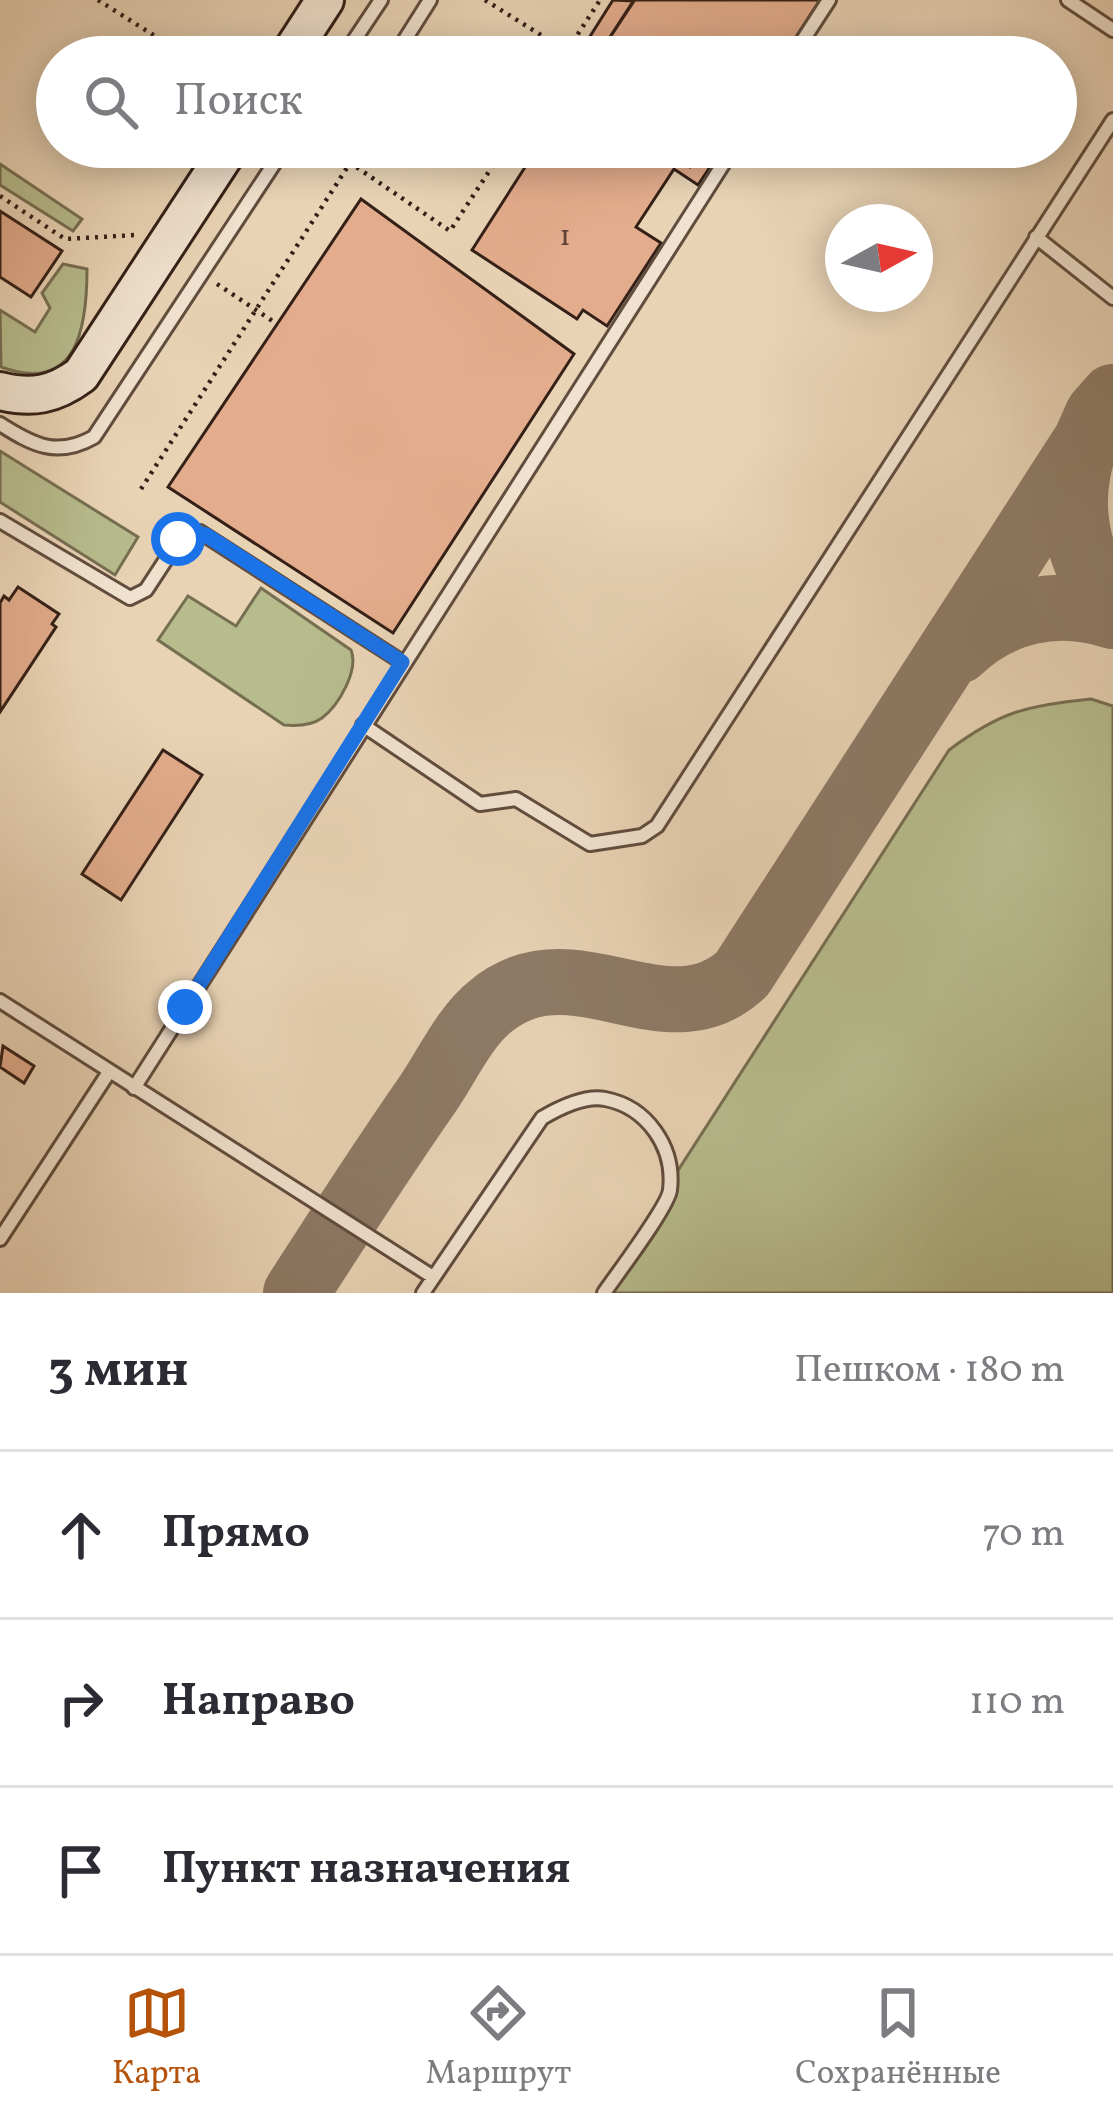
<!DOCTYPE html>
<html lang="ru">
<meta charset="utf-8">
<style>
body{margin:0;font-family:Vollkorn,serif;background:#f7f7f7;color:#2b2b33}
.compass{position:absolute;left:825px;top:204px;width:108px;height:108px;border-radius:50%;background:#fff;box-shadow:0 6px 30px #0003;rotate:82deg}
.stop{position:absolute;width:36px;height:36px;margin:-27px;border:9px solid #1a73e8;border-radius:50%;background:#fff}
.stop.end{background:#1a73e8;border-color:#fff;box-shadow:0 3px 12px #0008}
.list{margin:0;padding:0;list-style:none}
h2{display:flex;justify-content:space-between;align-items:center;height:156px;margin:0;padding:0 48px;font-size:51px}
h2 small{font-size:39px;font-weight:400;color:#7c7c81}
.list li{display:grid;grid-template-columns:78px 1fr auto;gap:36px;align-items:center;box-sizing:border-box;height:168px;padding:0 48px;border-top:3px solid #e1e1e2}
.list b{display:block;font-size:45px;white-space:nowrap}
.list em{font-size:39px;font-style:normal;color:#7c7c81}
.icon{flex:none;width:66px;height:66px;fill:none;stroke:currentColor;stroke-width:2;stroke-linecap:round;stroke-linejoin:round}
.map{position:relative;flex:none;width:1113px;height:1293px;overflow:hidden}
.search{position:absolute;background:#fff;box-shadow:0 6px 30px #0003;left:36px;right:36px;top:36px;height:132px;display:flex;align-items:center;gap:30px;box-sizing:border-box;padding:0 42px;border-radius:66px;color:#7c7c81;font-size:45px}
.sheet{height:660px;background:#fff}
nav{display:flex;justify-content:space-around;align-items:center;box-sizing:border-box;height:168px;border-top:3px solid #e1e1e2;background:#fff;font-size:33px;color:#7c7c81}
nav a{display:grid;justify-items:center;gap:6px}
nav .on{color:#b45309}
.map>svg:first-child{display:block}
.green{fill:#b7bc8d;stroke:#766e52;stroke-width:3}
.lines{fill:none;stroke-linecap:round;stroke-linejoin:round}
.taxiway{stroke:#8e7a66;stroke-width:66}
.building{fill:#e3ac8c;stroke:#342017;stroke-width:3}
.lane-casing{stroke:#614d3e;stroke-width:18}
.secondary-casing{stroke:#342017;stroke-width:42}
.path{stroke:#342017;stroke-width:4.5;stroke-dasharray:3 6;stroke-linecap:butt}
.lane{stroke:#f1e2cf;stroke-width:12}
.secondary{stroke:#f1e2cf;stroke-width:36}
.route{stroke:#1a73e8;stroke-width:15}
.labels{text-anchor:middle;stroke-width:10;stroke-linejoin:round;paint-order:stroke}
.number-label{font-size:30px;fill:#604334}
</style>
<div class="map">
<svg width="1113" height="1293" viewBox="0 0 1113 1293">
<rect width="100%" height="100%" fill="#e9d3b5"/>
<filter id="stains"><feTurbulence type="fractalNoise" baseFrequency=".00167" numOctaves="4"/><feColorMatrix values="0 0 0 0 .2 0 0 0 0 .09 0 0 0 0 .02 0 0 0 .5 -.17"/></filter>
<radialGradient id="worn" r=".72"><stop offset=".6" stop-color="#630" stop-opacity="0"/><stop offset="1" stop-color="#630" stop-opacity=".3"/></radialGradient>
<path class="green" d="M0,164L82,219L73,231L0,185Z
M63,264L87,269C87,326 78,395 1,367L0,310L35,332L50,308L42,293Z
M0,451L138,537L115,575L0,502Z
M261,588L351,650C359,670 339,705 322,718C311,726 296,726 284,725L158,640L188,596L236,626Z
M1091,699L1113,706V1293H599L949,750C1001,711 1026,706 1091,699Z"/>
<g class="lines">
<path class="taxiway" d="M1083,451C1066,505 1076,562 1113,605
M958,651C1001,610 1057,598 1113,616
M296,1293C339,1226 382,1160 427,1095C446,1068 464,1027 491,1006C499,999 512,992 522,988C595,961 676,1036 742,974L1086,441L1098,414L1113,397"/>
</g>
<path class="building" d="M613,0L634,1L597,57H577Z
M634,0H820L783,57L756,42L747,57H597Z
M538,147H688L680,160L690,167L698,155L712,164L698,185L674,169L636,227L661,243L607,326L583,310L577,319L472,250Z
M361,199L574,354L393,633L168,487Z
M0,211L62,251L31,297L0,277Z
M18,587L59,614L52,624L56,627L0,712V603L4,596L9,600Z
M163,750L202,775L121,900L82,874Z
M3,1046L34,1066L24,1083L0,1067Z"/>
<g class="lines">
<defs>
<path id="lane" d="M1068,0L1113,30
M343,57L381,0
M394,57L430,0
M792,57L829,0
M1036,237L1113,298
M0,424C33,445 57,458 94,437L285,147
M0,521L130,598L146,590L182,535L200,532L402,662
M363,725L480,804L516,799L590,844L642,836L657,826L1113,120
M0,1001L433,1277
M134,1088L734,147
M0,1239L109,1072
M423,1293L542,1118C559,1108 584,1095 605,1099C647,1107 675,1147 670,1190C668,1207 617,1274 604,1293"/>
<path id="secondary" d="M288,57L325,0
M0,391C32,399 54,395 81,375L230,147"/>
</defs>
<use href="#lane" class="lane-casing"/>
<use href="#secondary" class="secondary-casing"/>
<path class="path" d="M98,0L188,57
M485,0L576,57
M563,57L600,0
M327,147L450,231L505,147
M0,196L65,239L136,235
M217,284L277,324
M141,489L350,163"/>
<use href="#lane" class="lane"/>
<use href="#secondary" class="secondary"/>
</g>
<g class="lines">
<path class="route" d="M178,539L188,532L206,535L402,662L185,1007"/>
</g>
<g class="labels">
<g class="number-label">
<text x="565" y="245">1</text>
</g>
</g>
<rect width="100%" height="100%" filter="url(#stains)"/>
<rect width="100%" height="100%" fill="url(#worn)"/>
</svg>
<svg class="compass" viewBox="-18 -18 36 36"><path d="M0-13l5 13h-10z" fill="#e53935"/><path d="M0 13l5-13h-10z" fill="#7c7c81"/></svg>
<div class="stop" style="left:178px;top:539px"></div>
<div class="stop end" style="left:185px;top:1007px"></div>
<div class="search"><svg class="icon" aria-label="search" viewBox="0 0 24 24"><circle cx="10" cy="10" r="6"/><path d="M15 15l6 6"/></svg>Поиск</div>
</div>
<section class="sheet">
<h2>3 мин<small>Пешком · 180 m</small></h2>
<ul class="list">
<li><svg class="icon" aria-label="ahead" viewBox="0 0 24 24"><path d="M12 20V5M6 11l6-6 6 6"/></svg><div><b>Прямо</b></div><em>70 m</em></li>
<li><svg class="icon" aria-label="right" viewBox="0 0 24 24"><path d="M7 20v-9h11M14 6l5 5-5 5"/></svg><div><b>Направо</b></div><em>110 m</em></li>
<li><svg class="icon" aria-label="arrive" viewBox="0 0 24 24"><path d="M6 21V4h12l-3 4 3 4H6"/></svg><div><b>Пункт назначения</b></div></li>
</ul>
</section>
<nav>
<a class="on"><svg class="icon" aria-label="map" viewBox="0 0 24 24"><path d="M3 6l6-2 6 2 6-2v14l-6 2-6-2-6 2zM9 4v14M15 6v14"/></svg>Карта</a>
<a><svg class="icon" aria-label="directions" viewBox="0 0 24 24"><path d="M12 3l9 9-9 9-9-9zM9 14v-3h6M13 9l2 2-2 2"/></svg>Маршрут</a>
<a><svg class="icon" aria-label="saved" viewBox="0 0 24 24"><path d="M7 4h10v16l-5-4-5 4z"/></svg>Сохранённые</a>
</nav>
